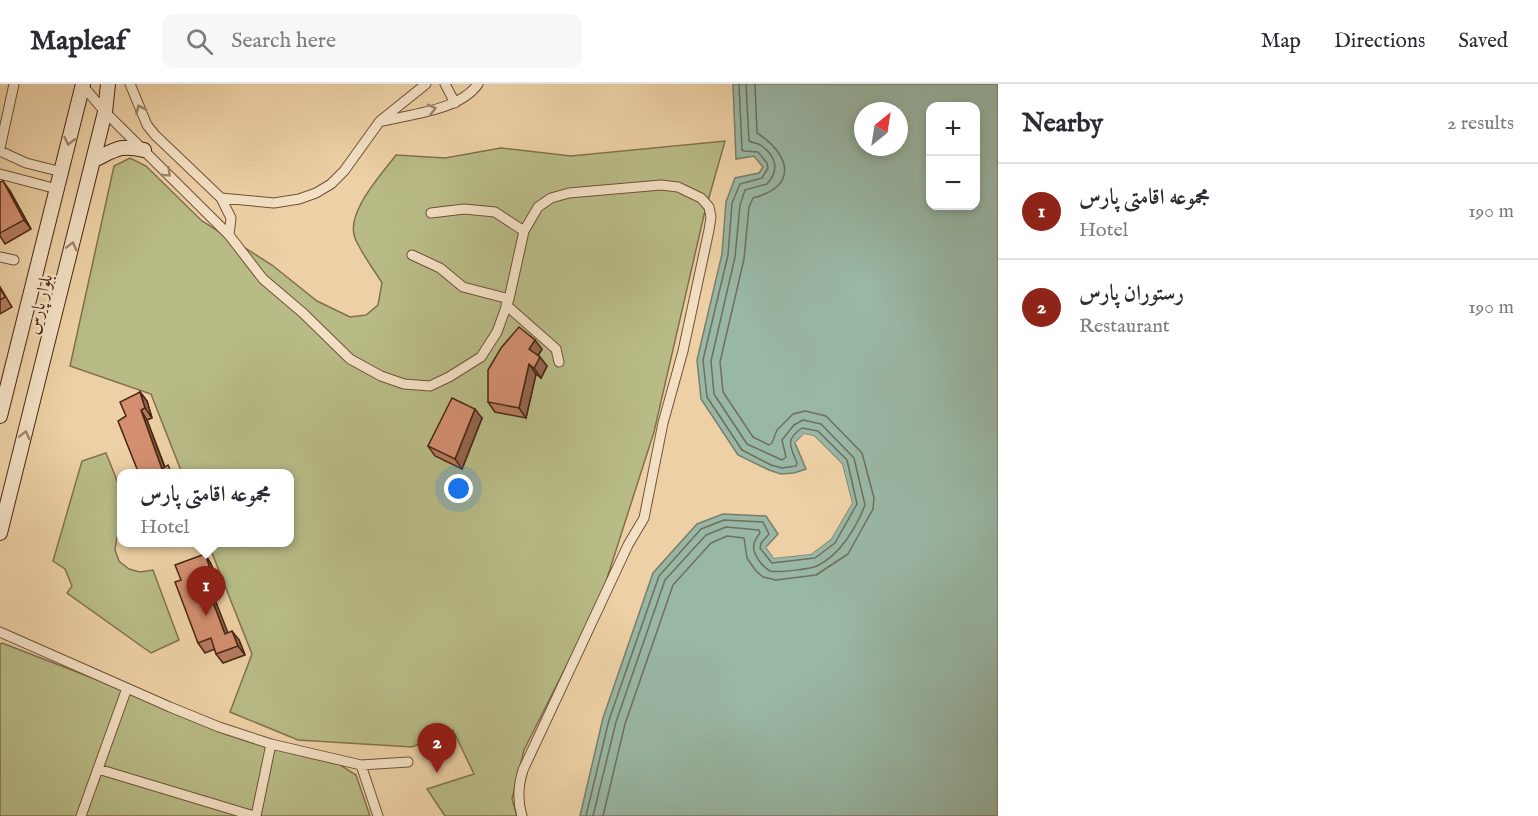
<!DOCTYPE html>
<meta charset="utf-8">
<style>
body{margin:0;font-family:"IM FELL English",Amiri,serif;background:#f7f7f7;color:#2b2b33}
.controls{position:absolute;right:18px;top:18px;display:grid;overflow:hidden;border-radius:12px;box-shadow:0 3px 9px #0003}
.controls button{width:54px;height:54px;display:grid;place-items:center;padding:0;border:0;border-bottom:2px solid #e1e1e2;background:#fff;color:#2b2b33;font:30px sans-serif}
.compass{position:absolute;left:854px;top:18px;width:54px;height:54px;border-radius:50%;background:#fff;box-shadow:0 3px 9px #0003;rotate:30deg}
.you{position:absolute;left:459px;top:405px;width:21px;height:21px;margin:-15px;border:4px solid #fff;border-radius:50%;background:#1a73e8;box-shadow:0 0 0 9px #1a73e833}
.badge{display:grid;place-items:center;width:39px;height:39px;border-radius:50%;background:#8f2418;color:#fff;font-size:20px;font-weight:700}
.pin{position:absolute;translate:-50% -50px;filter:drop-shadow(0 2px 3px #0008)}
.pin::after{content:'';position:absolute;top:32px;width:21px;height:18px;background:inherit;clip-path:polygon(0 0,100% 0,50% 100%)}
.popup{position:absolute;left:117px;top:385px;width:177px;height:78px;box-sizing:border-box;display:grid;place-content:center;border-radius:12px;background:#fff;filter:drop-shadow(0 2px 4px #0005);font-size:20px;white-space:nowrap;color:#7c7c81}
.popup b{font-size:22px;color:#2b2b33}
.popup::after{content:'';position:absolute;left:50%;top:100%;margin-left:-12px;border:12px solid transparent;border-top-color:#fff}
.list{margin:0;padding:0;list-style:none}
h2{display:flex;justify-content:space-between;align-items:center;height:78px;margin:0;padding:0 24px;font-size:26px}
h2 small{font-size:20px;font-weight:400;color:#7c7c81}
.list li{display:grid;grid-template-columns:39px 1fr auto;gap:18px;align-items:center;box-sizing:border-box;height:96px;padding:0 24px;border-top:2px solid #e1e1e2}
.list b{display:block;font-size:22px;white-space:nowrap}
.list p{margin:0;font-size:20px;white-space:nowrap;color:#7c7c81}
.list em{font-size:20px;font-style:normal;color:#7c7c81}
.icon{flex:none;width:33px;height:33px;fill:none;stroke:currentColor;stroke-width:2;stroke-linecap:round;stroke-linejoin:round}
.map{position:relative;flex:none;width:998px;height:732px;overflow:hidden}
header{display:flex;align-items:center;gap:36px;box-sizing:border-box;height:84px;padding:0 30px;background:#fff;border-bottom:2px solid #e1e1e2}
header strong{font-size:28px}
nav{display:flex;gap:33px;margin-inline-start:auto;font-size:21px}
.search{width:420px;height:54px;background:#f7f7f7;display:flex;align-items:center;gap:15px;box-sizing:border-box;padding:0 21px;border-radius:12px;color:#7c7c81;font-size:22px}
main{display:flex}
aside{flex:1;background:#fff}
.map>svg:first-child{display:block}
.green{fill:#b8bb86;stroke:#80704c;stroke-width:1.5}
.water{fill:#99b7a5;stroke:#797d6a;stroke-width:1.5;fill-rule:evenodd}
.pier{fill:#edd0a5}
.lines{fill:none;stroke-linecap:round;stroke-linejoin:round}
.shore{stroke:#706e5c;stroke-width:1.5}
.street-casing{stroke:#715037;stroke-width:11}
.secondary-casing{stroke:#482612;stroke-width:16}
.street{stroke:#f3e0c4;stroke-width:9}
.secondary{stroke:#f3e0c4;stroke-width:14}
.wall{fill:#b57b60;stroke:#482612;stroke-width:1.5}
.shaded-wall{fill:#94644e;stroke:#482612;stroke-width:1.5}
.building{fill:#d38f70;stroke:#482612;stroke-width:1.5}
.oneway{stroke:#9e836b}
.labels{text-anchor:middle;stroke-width:4.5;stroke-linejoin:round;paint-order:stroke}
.street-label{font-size:18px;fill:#482612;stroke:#f3e0c4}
</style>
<header>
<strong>Mapleaf</strong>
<div class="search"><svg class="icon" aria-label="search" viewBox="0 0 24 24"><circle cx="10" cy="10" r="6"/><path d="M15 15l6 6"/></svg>Search here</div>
<nav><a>Map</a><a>Directions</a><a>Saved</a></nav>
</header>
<main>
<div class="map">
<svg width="998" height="732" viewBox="0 0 998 732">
<rect width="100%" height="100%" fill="#edd0a5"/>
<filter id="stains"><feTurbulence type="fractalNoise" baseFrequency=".00333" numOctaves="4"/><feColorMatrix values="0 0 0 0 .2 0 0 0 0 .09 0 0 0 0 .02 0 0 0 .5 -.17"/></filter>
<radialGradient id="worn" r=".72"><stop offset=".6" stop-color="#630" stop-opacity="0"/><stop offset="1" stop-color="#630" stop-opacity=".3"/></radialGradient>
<path class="green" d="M725,57L704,131L654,348L601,513L524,666L512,715L517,732H445L427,705L474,690L453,646L412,663L298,656L230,628L252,570L208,459L290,458V390L182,389L151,310L70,282L114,82L130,74L146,82L202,137L272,181L317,217L350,233L366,231L378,221L382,199C373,184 361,169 355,154C345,129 382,90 396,71L445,74L501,64L571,72Z
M106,369L122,409V444L117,453L115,466L119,477L129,485L140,488L153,486L179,556L151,569L67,509L72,502L65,485L53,477L82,377Z
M2,559L271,663L337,679L356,691L370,732H0V560Z"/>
<path class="water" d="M733,0H998V732H580L603,634L653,489L697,440L723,430L766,432L778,450L766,463L774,474L811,470L831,455L852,419L842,380L814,352L804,350L795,359L806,385L794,389L781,390L769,386L738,371L701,315L697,276L722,170L726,118L735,94L759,89L763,83L754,72L736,75ZM930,22H975V122H930ZM863,27H899V63H863Z"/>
<path class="pier" d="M804,350L814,352L842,380L852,419L831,455L811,470L774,474L766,463L773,460L770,463L775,471L810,467L828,453L848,418L839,381L813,354L805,353L798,360L800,363L795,359Z"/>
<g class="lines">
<path class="shore" d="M586,732L609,636L659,492L701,445L724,436L763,438L769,450L761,459L760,464L772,479L815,474L835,459L857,420L847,376L818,347L802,344C785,356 790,362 797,379L796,382L782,384L771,381L742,366L707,313L703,276L728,171L732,119L740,100L762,94L768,84L767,79L758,68L744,67L742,66L739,0
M593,732L616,638L665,496L706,451L726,443L759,446L760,449C751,460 752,467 760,478C763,482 766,485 770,487C778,489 810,485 817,482C840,471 856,444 865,421L854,374L821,340L803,336L794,341L782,356L786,373L782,376L747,360L714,310L711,277L735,173L740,121L745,106L767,100C779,87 777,73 762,62C758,59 753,59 749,57L746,0
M603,732L625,640L673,501L711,459L727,452L744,454L747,474L756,487L763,493L776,496L816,491L848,470L873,425L874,414L862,369L826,332L805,327L793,330L777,346L772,359L769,361L753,353L723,308L720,278L744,175L749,123L753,114C798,102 791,71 757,49L755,0"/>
<defs>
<path id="street" d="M130,0L147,41L155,51L221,114L231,134L229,151
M445,0L455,19
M83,2L105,28L229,151L263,195L303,229L350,275L381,292L404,300L430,302L449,293L481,273L497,248L509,215L524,147L538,123L551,114L569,109L661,101L678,103L701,114L709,123L711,133L709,146L683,267L663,339L644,434L628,461L523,686C518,702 517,716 522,732
M383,37C412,30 460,26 478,0
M0,64L14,0
M0,67L26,79L62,88
M0,90L57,105
M221,114L274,119L299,115L316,109L331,100L344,87L380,37L426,0
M431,129L464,125L495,128L524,147
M412,171L440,184L463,203L509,215
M0,173L14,176
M506,221L556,265L559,278
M0,548L170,623L219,643L271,660L361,681L408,678
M361,681L378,732
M98,685L254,732
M81,732L127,604
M256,732L271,660"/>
<path id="secondary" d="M94,76C115,66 120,60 144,66
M0,332L83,0
M0,449L105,28L108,0"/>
</defs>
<use href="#street" class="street-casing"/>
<use href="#secondary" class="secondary-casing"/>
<use href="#street" class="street"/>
<use href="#secondary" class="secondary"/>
</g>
<path class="wall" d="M0,98L10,107L31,145L5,160L0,152Z
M0,203L12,223L0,230Z
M542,265L538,271L547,282L541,294L536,290L526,334L495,328L488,318Z
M140,308L147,317L152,334L147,336L165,383L174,390H139Z
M482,334L462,385L435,372L428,362Z
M205,470L211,480L219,500L210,503L227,549L239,556L245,571L223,579L216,570L215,565L205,569L198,559L181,496Z"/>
<path class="shaded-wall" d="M3,97L10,107L31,145L24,136Z
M535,256L542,265L536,275L529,265Z
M540,273L547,282L541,294L534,284Z
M529,280L536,290L526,334L519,324Z
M140,308L147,317L152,334L145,324Z
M475,325L482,334L462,385L455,375Z
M141,326L147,336L167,390L162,385Z
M205,470L211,480L219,500L212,490Z
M204,494L210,503L232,559L225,550Z
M232,547L239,556L245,571L238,562Z"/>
<path class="building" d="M3,97L24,136L0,149V98Z
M0,204L5,213L0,216Z
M519,243L535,256L529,265L540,273L534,284L529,280L519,324L488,318V286L501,264Z
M140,308L145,324L141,326L162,385L168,381L172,390H139L118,337L126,332L120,318Z
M452,314L475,325L455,375L428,362Z
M205,470L212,490L204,494L225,550L232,547L238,562L216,570L211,554L198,559L175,498L181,496L175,481Z"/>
<defs><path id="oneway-chevron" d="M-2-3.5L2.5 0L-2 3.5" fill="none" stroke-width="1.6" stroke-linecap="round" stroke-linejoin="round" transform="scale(1.5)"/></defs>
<g class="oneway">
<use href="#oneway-chevron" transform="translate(140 25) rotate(-114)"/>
<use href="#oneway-chevron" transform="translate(432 25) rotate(-14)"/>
<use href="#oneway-chevron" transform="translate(69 57) rotate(103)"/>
<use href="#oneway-chevron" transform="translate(167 89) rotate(45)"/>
<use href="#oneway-chevron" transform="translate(72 162) rotate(-76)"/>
<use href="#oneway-chevron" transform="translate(25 351) rotate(-76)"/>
</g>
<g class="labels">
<g class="street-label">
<text transform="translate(39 220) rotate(-76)" y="6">بلوار پارس</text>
</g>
</g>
<rect width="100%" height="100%" filter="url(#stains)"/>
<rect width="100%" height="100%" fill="url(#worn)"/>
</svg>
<div class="controls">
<button>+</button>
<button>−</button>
</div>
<svg class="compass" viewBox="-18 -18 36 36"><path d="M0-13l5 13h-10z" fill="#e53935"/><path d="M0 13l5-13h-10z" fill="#7c7c81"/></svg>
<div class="you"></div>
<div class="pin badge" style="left:206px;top:532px">1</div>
<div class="popup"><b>مجموعه اقامتی پارس</b>Hotel</div>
<div class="pin badge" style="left:437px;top:689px">2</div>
</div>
<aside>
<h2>Nearby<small>2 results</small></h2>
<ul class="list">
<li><span class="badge">1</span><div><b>مجموعه اقامتی پارس</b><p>Hotel</p></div><em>190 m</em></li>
<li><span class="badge">2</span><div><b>رستوران پارس</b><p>Restaurant</p></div><em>190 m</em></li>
</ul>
</aside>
</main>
